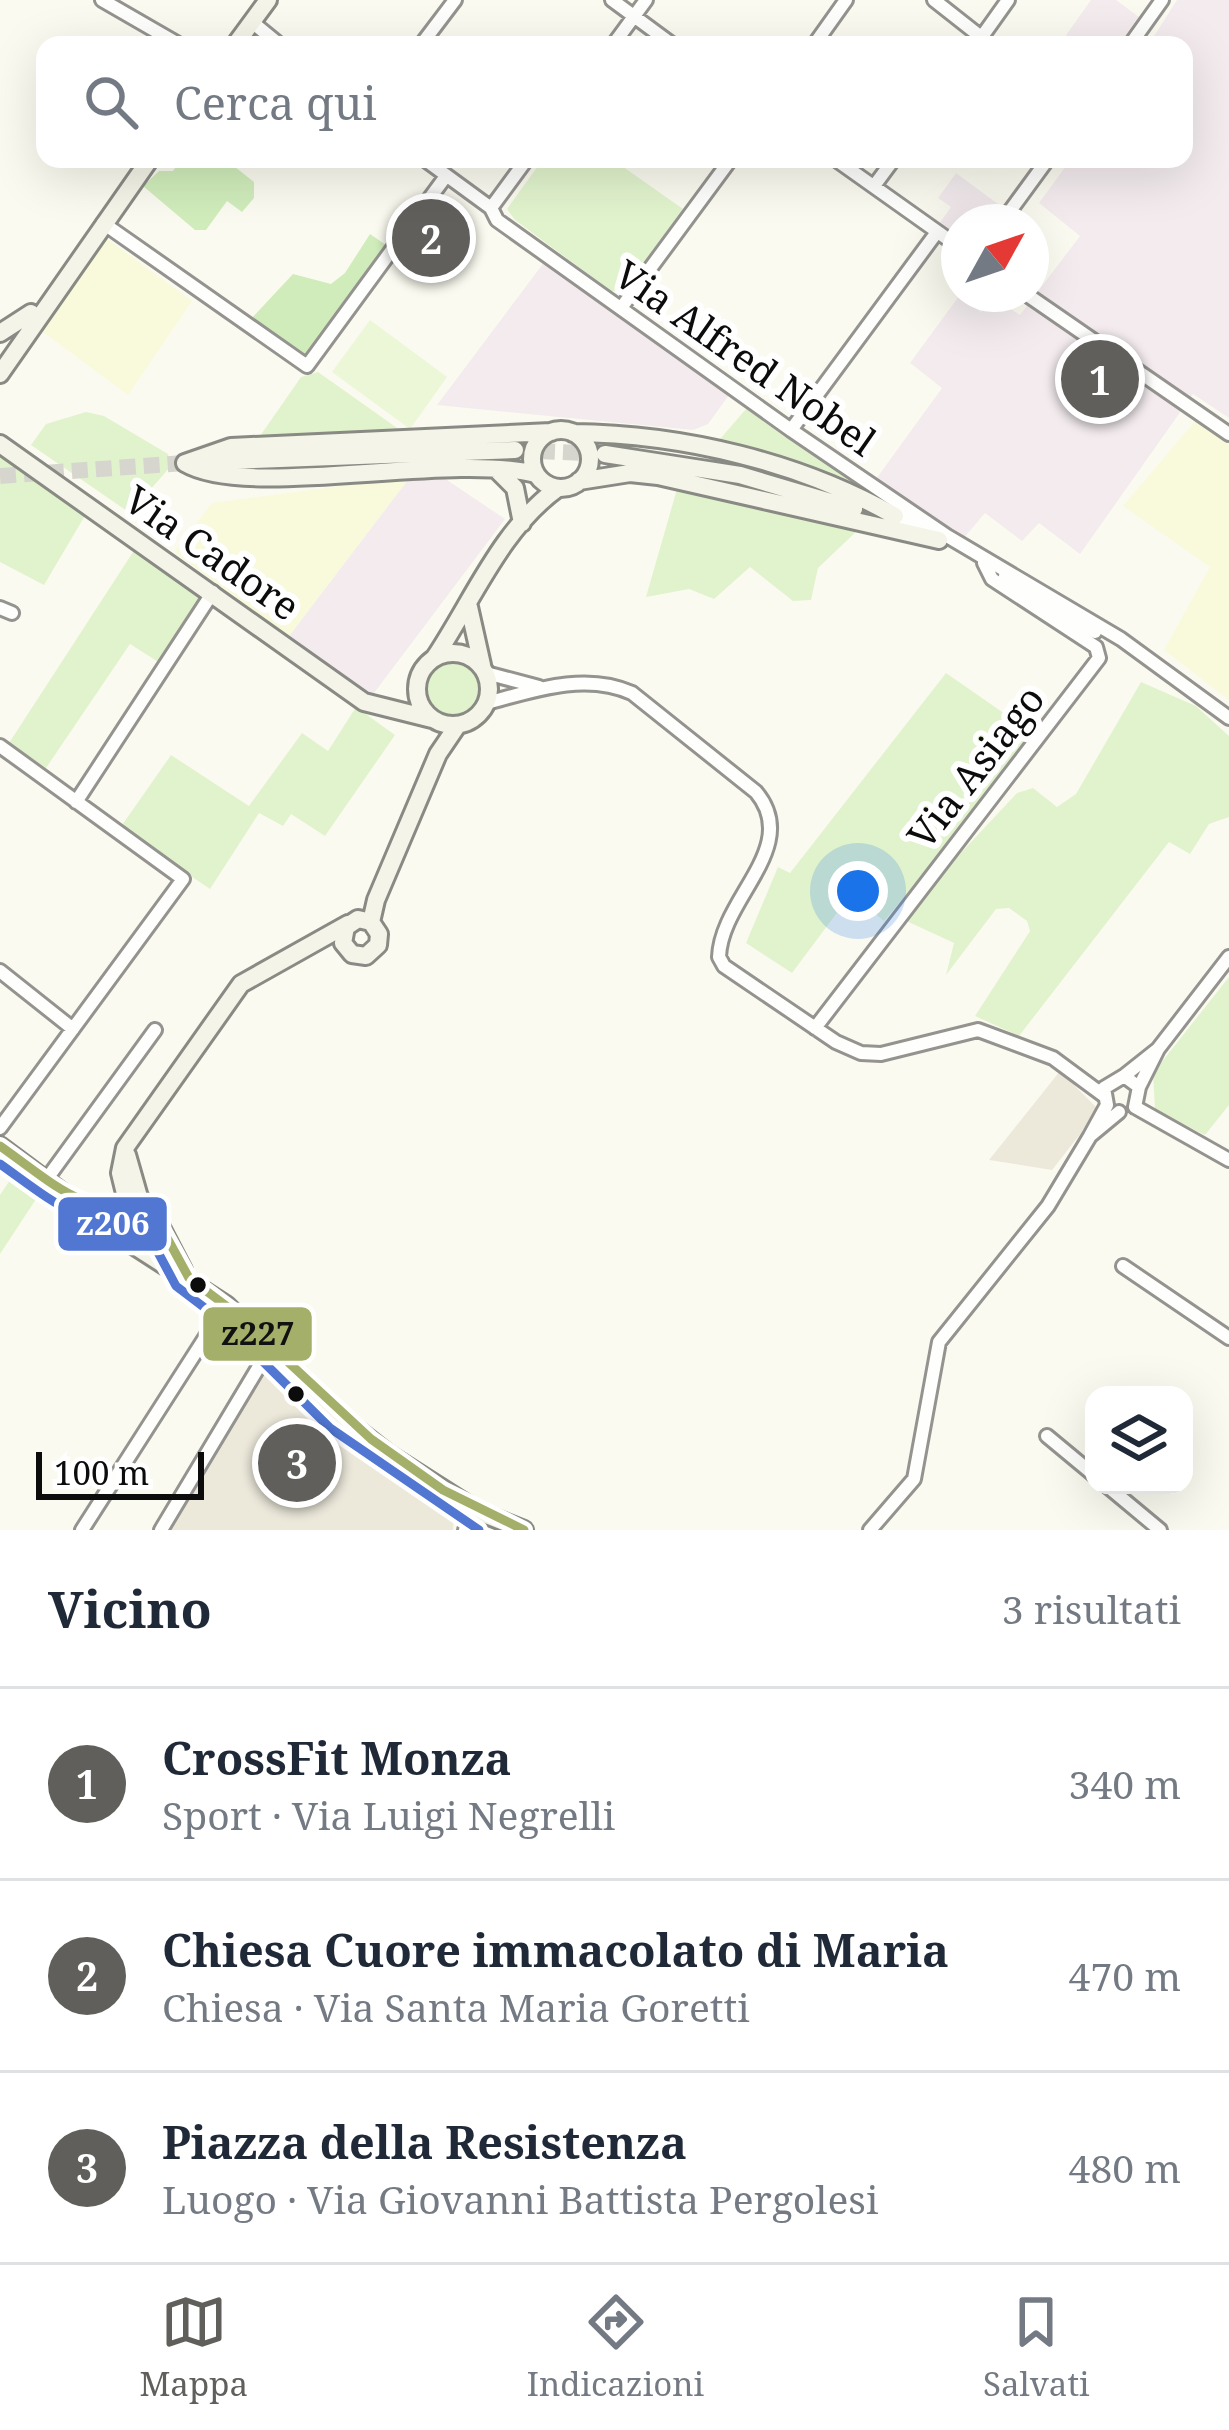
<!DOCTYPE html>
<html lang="it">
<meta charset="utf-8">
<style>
body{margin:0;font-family:"Noto Serif",serif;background:#f2f2f3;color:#1f2937}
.controls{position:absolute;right:36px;bottom:36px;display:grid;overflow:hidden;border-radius:24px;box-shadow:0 12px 48px #0002}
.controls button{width:108px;height:108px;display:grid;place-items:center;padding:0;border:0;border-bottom:3px solid #e0e1e3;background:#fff;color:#1f2937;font:60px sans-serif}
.compass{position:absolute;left:941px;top:204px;width:108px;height:108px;border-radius:50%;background:#fff;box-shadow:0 12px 48px #0002;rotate:50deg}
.scale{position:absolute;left:36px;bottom:30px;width:168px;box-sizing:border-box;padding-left:12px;border:6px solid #0c0c0c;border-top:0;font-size:33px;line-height:42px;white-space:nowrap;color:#0c0c0c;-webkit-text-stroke:9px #fff;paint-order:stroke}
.you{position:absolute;left:858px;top:891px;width:42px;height:42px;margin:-30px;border:9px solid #fff;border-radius:50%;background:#1a73e8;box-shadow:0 0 0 18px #1a73e833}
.badge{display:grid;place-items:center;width:78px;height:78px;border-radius:50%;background:#605f5c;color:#fff;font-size:39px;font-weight:700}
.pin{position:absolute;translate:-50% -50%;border:6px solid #fff;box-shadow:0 3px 12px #0006}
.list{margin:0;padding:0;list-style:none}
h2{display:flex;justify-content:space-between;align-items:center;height:156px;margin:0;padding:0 48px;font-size:51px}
h2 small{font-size:39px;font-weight:400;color:#747a83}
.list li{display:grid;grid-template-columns:78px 1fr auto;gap:36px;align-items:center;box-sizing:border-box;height:192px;padding:0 48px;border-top:3px solid #e0e1e3}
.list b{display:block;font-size:45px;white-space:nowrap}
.list p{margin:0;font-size:39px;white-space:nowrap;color:#747a83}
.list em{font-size:39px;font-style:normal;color:#747a83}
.icon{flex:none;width:66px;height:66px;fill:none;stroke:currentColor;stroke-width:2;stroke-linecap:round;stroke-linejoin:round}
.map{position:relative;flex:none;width:1229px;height:1530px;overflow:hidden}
.search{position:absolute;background:#fff;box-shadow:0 12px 48px #0002;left:36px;right:36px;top:36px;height:132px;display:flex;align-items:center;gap:30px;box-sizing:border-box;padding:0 42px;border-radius:24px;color:#747a83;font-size:45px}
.sheet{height:732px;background:#fff}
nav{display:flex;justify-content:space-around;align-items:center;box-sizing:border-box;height:168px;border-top:3px solid #e0e1e3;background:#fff;font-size:33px;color:#747a83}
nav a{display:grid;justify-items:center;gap:6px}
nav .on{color:#605f5c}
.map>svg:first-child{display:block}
.industrial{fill:#f3ebee}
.farmland{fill:#f9f9db}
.green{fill:#e1f3cd}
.forest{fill:#d0ecbb}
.pitch{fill:#ecf7d8}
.plaza{fill:#ece9db}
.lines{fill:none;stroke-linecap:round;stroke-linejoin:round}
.secondary-tunnel{stroke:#d7d6ce;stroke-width:16;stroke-dasharray:16 8;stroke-linecap:butt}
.street-casing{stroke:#94938f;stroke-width:18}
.secondary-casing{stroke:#8a8a85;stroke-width:22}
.street{stroke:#fefefd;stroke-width:12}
.secondary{stroke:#f5f4e8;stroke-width:16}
.bus-1-casing{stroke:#fff;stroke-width:18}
.bus-2-casing{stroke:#fff;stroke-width:18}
.bus-1{stroke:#a4b069;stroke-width:9}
.bus-2{stroke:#5177d2;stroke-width:9}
.bus-dot{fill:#0c0c0c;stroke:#fff;stroke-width:4.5}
.labels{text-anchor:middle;stroke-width:12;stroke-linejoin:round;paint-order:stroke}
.street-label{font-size:39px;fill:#0c0c0c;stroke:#fff}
.line-badge{stroke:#fff;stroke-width:4.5}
.badge-label{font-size:33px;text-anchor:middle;font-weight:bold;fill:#fff}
.pale-badge-label{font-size:33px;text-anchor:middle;font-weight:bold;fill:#111}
</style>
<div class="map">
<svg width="1229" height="1530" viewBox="0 0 1229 1530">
<rect width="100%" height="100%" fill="#fbfaf0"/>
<path class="industrial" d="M1091,0H1116L1139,17L1118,45H1080L1066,35Z
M1177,0H1229V418L1193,394L1080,554L1039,523L1022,541L985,513L963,539L876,479L942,388L910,363L959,296L981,312L993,298L1020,315L1080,236L1039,203L1071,159H1184V45L1149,44Z
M956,173L1002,207L991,222H959V238L939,224L951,207L938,198Z
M545,261L729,395L708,424L693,430L437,405Z
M410,477L444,478L505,519L371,697L289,636Z"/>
<path class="farmland" d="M106,238L192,301L128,395L40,330Z
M1196,420L1229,444V700L1164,650L1210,567L1123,506Z
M410,477L289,636L174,552L212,503Z"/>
<path class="green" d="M543,159H612L683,209L624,291H611L515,220L507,209Z
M318,372L400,430L260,436L301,377Z
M746,409L860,487L714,446Z
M86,412L104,416L168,454L171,466L130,513L31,445L46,424Z
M0,455L86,514L44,585L0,562Z
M677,489L701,492L859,529L818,568L811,600L793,601L750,567L714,599L689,589L646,597Z
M135,549L203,595L160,663L130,644L46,768L9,743Z
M421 690a31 31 0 1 1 62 0a31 31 0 1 1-62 0Z
M946,673L1038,737L884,921L851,894L792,973L746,943L778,867L790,873Z
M1141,682L1196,706L1229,736V817L1209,824L1190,854L1169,842L1019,1036L975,1016L1030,931L1027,921L1009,908L996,909L946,975L954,943L900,918L1017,793L1033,788L1057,807L1076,794Z
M356,707L395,735L325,836L291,814L283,826L259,813L210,889L120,828L171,755L249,806L302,733L328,751Z
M1229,977V1105L1205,1135L1155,1110L1153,1073Z
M12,1177L38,1196L0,1254V1195Z"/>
<path class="forest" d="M181,159H225L254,182V198L242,212L227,201L206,230H195L143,186L159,171H173Z
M370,234L389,247L312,356L305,358L250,320L293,274L331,284L345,273Z"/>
<path class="pitch" d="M370,320L447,377L410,429L332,372Z"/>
<path class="plaza" d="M1060,1071L1099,1110L1052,1170L989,1160Z
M268,1366L352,1440L447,1509L454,1516L453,1530H171Z"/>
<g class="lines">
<path class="secondary-tunnel" d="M515,450L605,454
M0,476L185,463"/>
<defs>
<path id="street" d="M102,0L180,45
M612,0L673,45
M934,0L981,37
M252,22L280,45
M421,45L455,0
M613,45L646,0
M814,45L846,0
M976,45L1008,0
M1130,45L1162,0
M424,159L491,208L497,220L791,430L947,536L1121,639L1229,718
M835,159L959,247
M874,186L894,159
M491,208L527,159
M1002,222L1048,159
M103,223L307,366L446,176
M1026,294L1229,434
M621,308L731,159
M791,430L937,232
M895,516L940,533
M1005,576L1095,632
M0,608L12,613
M486,673L539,687
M487,703C534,690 586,672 632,693L756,792C802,847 721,898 719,957L724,966L836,1042L861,1053L881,1054L978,1030L1053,1058L1103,1095
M0,746L183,879L0,1128
M76,802L213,592
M0,971L73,1029
M815,1028L1099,658L1096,647L992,579L984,563
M1158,1049L1229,957
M1124,1076L1158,1049L1139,1087
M1107,1105L1104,1088L1124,1076L1139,1087L1135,1107
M1107,1105L1090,1136L1119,1112
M1135,1107L1229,1160
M46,1180L155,1030
M1123,1266L1229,1338
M1047,1436L1094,1475
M1106,1485L1160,1530
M82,1530L226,1305
M161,1530L270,1348
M465,1530L479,1512
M870,1530L914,1479L939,1342L1048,1206L1090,1136"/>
<path id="secondary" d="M235,45L268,0
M0,333L31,313
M0,374L150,159
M532 459a29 29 0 1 1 58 0a29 29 0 1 1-58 0Z
M573,433C683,434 800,462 895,516
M0,444L364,702L432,719
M605,454L740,475L854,509
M205,462L515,450
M185,463L231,447L551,432
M185,463C248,500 446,452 536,474
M496,469L515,488L522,523
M579,481L630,473L658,476L939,540
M469,607L482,665
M417 689a36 36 0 1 1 72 0a36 36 0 1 1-72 0Z
M435,657C473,600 501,529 558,488
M371,922L358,919L346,927L343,943L352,954L366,956L378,945L379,934L371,922L376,900L438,754L457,726
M0,1146L130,1243L226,1305L341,1417L388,1454L479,1512L524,1530
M127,1155L139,1197L150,1211
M91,1207L104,1212L154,1214L183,1270
M126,1239L123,1225L130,1214L120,1173L125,1148L241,984L348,924"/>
</defs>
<use href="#street" class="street-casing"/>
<use href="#secondary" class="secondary-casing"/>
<use href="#street" class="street"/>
<use href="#secondary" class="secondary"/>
<defs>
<path id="bus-1" d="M0,1146C63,1191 74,1208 154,1214L189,1278L233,1311L371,1439L443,1490L524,1530"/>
<path id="bus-2" d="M0,1164C56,1204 74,1223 145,1228L176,1286L222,1321L330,1428L479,1530"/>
</defs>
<use href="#bus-1" class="bus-1-casing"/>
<use href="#bus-2" class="bus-2-casing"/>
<use href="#bus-1" class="bus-1"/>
<use href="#bus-2" class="bus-2"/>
</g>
<g class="bus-dot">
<circle cx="198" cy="1285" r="10"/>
<circle cx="296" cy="1394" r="10"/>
</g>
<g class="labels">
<g class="street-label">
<text transform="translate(745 358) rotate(35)" y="14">Via Alfred Nobel</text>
<text transform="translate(212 553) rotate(35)" y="14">Via Cadore</text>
<text transform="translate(976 767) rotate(-52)" y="14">Via Asiago</text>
</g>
</g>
<g class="line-badge">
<rect x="56" y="1195" width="113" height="58" rx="12" fill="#5177d2"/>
<rect x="201" y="1305" width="113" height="58" rx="12" fill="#a4b069"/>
</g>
<g class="badge-label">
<text x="113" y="1235">z206</text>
</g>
<g class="pale-badge-label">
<text x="258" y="1345">z227</text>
</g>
</svg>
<div class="controls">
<button><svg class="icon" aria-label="layers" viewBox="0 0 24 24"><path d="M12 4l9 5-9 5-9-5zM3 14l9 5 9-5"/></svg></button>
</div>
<svg class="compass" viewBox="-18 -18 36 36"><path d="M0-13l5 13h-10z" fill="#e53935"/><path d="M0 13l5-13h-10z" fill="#747a83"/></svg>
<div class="scale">100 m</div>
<div class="you"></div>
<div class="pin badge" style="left:1100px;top:379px">1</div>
<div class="pin badge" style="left:431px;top:238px">2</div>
<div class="pin badge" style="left:297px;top:1463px">3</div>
<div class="search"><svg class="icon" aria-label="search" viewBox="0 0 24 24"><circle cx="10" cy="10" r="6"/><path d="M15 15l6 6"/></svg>Cerca qui</div>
</div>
<section class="sheet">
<h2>Vicino<small>3 risultati</small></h2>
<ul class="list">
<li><span class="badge">1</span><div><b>CrossFit Monza</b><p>Sport · Via Luigi Negrelli</p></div><em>340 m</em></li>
<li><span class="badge">2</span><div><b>Chiesa Cuore immacolato di Maria</b><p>Chiesa · Via Santa Maria Goretti</p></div><em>470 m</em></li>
<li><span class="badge">3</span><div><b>Piazza della Resistenza</b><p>Luogo · Via Giovanni Battista Pergolesi</p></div><em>480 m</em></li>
</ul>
</section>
<nav>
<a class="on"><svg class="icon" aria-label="map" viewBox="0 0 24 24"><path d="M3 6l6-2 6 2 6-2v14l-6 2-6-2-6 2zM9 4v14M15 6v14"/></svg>Mappa</a>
<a><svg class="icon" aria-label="directions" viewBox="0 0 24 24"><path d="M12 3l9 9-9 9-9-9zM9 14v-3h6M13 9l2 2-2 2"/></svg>Indicazioni</a>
<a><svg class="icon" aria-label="saved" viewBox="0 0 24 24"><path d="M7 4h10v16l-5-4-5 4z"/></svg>Salvati</a>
</nav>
